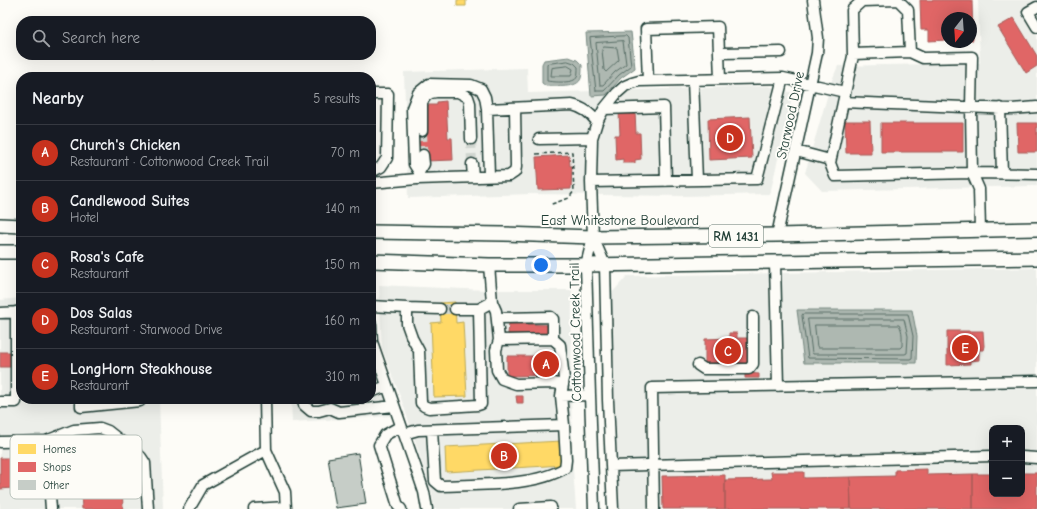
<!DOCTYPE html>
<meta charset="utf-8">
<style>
body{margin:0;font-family:"Comic Neue",sans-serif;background:#20242c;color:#f1f3f6}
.controls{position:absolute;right:12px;bottom:12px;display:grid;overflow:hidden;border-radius:8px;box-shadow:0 4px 16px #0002}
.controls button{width:36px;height:36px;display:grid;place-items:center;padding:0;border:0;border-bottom:1px solid #363941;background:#171b24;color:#f1f3f6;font:20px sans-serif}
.compass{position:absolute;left:941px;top:12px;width:36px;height:36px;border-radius:50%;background:#171b24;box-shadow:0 4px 16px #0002;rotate:197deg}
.you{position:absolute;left:541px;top:265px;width:14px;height:14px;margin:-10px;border:3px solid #fff;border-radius:50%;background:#1a73e8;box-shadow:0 0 0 6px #1a73e833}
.badge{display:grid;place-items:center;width:26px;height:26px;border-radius:50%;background:#c8321e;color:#fff;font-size:13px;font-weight:700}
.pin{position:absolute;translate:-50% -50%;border:2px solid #fff;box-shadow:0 1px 4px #0006}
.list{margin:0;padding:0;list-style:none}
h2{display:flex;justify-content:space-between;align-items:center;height:52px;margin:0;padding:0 16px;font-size:17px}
h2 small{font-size:13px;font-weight:400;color:#9ea1a6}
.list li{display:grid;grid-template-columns:26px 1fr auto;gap:12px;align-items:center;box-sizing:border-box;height:56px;padding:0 16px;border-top:1px solid #363941}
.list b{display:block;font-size:15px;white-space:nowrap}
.list p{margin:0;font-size:13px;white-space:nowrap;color:#9ea1a6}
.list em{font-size:13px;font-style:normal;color:#9ea1a6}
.icon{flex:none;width:22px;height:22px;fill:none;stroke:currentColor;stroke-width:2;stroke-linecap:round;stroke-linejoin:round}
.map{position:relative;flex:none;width:1037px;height:509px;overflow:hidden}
.search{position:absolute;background:#171b24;box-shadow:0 4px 16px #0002;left:16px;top:16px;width:360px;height:44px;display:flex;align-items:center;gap:10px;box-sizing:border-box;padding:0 14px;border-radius:16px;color:#9ea1a6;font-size:15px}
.panel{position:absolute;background:#171b24;box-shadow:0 4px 16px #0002;left:16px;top:72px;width:360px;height:332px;border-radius:16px}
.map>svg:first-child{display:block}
.built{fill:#eceee9;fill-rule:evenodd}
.water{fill:#aeb8b1;stroke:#75877f}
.homes{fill:#ffd966;stroke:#bcaa57}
.shops{fill:#e06666;stroke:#a65a57}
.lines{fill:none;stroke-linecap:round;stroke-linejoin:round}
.shore{stroke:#586e66;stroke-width:1}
.building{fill:#c6cdc7;stroke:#1f3d34}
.minor-tunnel{stroke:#d1d6d0;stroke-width:10;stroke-dasharray:10 5;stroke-linecap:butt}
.minor-casing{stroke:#1f3d34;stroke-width:13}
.major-casing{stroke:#1f3d34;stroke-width:16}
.path{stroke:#1f3d34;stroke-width:1.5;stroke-dasharray:4 3;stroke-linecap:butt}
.minor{stroke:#fdfcf7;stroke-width:10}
.major{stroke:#fdfcf7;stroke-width:13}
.labels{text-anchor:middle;stroke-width:4;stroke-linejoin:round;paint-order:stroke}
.shield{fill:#fdfcf7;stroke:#62766e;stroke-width:1}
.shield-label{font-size:13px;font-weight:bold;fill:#1f3d34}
.street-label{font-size:14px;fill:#1f3d34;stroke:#fdfcf7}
.key{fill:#fdfcf7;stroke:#bac3bc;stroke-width:1}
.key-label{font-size:11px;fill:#1f3d34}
</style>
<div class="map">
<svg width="1037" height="509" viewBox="0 0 1037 509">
<rect width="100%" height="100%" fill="#fdfcf7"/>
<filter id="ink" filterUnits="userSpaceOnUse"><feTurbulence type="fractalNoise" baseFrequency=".025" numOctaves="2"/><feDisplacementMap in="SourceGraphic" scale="8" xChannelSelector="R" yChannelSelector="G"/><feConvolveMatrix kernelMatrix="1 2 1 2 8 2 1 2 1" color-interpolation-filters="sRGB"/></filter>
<g filter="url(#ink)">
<path class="built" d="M978,0H1037V186L822,191L805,173L832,80L838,66L980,63Z
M527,68L528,93L768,86L793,93L770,194L683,196L531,194L408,198L404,72Z
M1037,268V509H619L611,294L627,276ZM992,428H1022V494H992Z
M379,285L486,290H572L571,392L573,469L576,509H434L432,493L404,407L382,348Z
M21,298V399H159L163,509H0V300Z
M371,352L390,416L292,422L291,399H371Z"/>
<path class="water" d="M631,32L635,68L621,78L606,95L591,96L586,33Z
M569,57L577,60L582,65C582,69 582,75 581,78C578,89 555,86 546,86L542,83V64L544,60Z
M797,310H912L917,336L916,363H804Z"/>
<path class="homes" d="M457,0H466V6H457Z
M455,302L456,323L463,322L467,396L434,397L431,323L441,322L440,303Z
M562,441L563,465L446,472L445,447Z"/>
<path class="shops" d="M920,0H972L973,40H971V18H947V40L929,41V30H921Z
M1014,18L1037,56V66L1026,73L998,27Z
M446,101L448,138H452L453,160L426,161L415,155L414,131L422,105H437V102Z
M619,112H635L636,133H640L641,159L635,160V163H623V159L616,160L615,135H620Z
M750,117L752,158L709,160L708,119Z
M845,121H870L871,153H846Z
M881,123H963V152H881Z
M1017,123H1037V152H1018Z
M569,155L570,166H572L571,189L538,190L536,157Z
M509,324L551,325L550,335L508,334Z
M947,331H983L984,346L983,350H979V360L970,361V364L947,365Z
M729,333H737V338H750L751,364H705V339L729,338Z
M0,352H12V367H0Z
M507,356H555V375L507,376Z
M745,373L759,374V378H745Z
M516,396H523V403H517Z
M78,437H101L121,454L123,509H82Z
M0,458H11L13,488L0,489Z
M927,469V475L973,474V509H851L850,477L895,476V470Z
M771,472H804V478L850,477L851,509H725V480L772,479Z
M1022,473H1037V509H973V474H992V494H1022Z
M725,475V509H663L662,476Z"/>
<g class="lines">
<path class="shore" d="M626,36L628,38L631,66L619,75L604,91H596L590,38Z
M623,41L626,64L615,72L603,85H600L596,43Z
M604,47L617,48L619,60L606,72L604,70L602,50Z
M568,61L574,63L578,67C578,70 578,74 577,77C575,84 553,82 547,81V64Z
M568,66L573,69L571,76H551L552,68Z
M803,314H908L913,336L912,358L910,359L808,358L802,316Z
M808,319H904L908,336L907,353L905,354H813L812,352Z
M815,325H899C903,331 902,339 902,346L900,348H818L817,346Z"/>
</g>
<path class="building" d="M151,55H170V56L151,57Z
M358,453L366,504L336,508L328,458Z"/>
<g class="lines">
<path class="minor-tunnel" d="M422,131L423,155
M471,139L472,164
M440,309H455"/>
<defs>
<path id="minor" d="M898,0L908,10L910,52L923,58L972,57L971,107L972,173L835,176L830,163L853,56L852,10L862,1Z
M1037,7L1028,12L1037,27
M719,53L781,52
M853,54L910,52
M693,80L697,180
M648,81L646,29L718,27L720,79
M371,94H388L387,158L381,167L371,172
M843,102L1012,109L1037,107
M1000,108L1002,173
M487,109L572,105C584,108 590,113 597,122
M604,109L664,107L666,181
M422,131V102L426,96L431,93L436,92H458L468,97L470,103L471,139
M539,139L592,138
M796,151L830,160
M472,164L473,177
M419,172L424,164L423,155
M419,179V172L414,164L412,108L418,93L429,84L471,85L481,89L485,97L487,109L489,176
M591,182L757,179L783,78
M371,183L417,179L509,176L515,172L516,167L515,108
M980,230L979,189L972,173L1037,174
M777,235L817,53L818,38L813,0
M593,237L605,265L608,400L613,509
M775,263L778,386
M489,265L492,302L496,311L499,340L496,350L497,370L502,379L516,384L554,383L563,385
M371,306L407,308V324L412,338L419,351L421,403L424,406L429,408L478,405L481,404L479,309L492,302
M407,308L440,309
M455,309H479
M0,313L21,312
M497,318L551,317L553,319V339
M371,324L372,342L418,474L424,492L427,509
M499,340L553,339L560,345L564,379L561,396
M698,365L704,369H749L753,364V317
M371,392L387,386
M81,399V407L140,401V399
M265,399L266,450L285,492L286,509
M303,399L304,405L311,411H319L330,408L339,412L394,406
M0,402H16V312
M564,425L561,396L590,395
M404,434L418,430L564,425L566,460L565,468C534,487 477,484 441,486L435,481L432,430
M46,441L51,509
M0,442L46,441L74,430L100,428L108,431L141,457L145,463L148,509
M1022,457L1037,458
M611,466L992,456
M189,509L203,485L266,450
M254,509L286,507
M401,509L398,506L379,445L385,435L401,426
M519,509L551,507V509
M594,509L590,395L586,265L593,237L591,182L592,138L597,122L604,109L617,93L625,86L632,83L639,81L783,78L845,92
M654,509L652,388L1037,381"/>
<path id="major" d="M0,225L21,226
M371,232L504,234L593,237L777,235L1037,229
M0,252H21
M371,261L489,265H586L1037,258"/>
</defs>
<use href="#minor" class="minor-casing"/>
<use href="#major" class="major-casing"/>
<path class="path" d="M536,154L572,152L574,191L569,198L549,205"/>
<use href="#minor" class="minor"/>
<use href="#major" class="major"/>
</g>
</g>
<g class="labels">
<rect class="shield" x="709" y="225" width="54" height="22" rx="3"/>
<g class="shield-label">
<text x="736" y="241">RM 1431</text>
</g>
<g class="street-label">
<text transform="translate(790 115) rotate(-78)" y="5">Starwood Drive</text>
<text x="620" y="225">East Whitestone Boulevard</text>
<text transform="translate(575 332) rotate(-91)" y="5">Cottonwood Creek Trail</text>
</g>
</g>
<rect x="10" y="435" width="132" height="64" rx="6" class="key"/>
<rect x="18" y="444" width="18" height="10" fill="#ffd966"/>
<rect x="18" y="462" width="18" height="10" fill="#e06666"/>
<rect x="18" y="480" width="18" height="10" fill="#c6cdc7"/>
<g class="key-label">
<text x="43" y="453">Homes</text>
<text x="43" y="471">Shops</text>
<text x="43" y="489">Other</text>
</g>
</svg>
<div class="controls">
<button>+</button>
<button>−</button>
</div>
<svg class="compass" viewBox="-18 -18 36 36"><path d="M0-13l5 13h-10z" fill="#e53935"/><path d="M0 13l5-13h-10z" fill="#9ea1a6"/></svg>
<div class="you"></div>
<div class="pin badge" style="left:546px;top:364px">A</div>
<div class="pin badge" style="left:504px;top:456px">B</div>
<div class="pin badge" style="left:728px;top:351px">C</div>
<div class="pin badge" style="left:730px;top:138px">D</div>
<div class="pin badge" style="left:965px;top:348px">E</div>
<div class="search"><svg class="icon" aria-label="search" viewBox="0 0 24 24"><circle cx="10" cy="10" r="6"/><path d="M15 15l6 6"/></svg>Search here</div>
<section class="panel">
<h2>Nearby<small>5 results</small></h2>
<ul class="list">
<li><span class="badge">A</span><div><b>Church's Chicken</b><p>Restaurant · Cottonwood Creek Trail</p></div><em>70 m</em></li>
<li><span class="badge">B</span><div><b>Candlewood Suites</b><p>Hotel</p></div><em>140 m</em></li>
<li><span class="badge">C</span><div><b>Rosa's Cafe</b><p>Restaurant</p></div><em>150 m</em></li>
<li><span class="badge">D</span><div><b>Dos Salas</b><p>Restaurant · Starwood Drive</p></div><em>160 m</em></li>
<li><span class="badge">E</span><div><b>LongHorn Steakhouse</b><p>Restaurant</p></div><em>310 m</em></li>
</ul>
</section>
</div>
